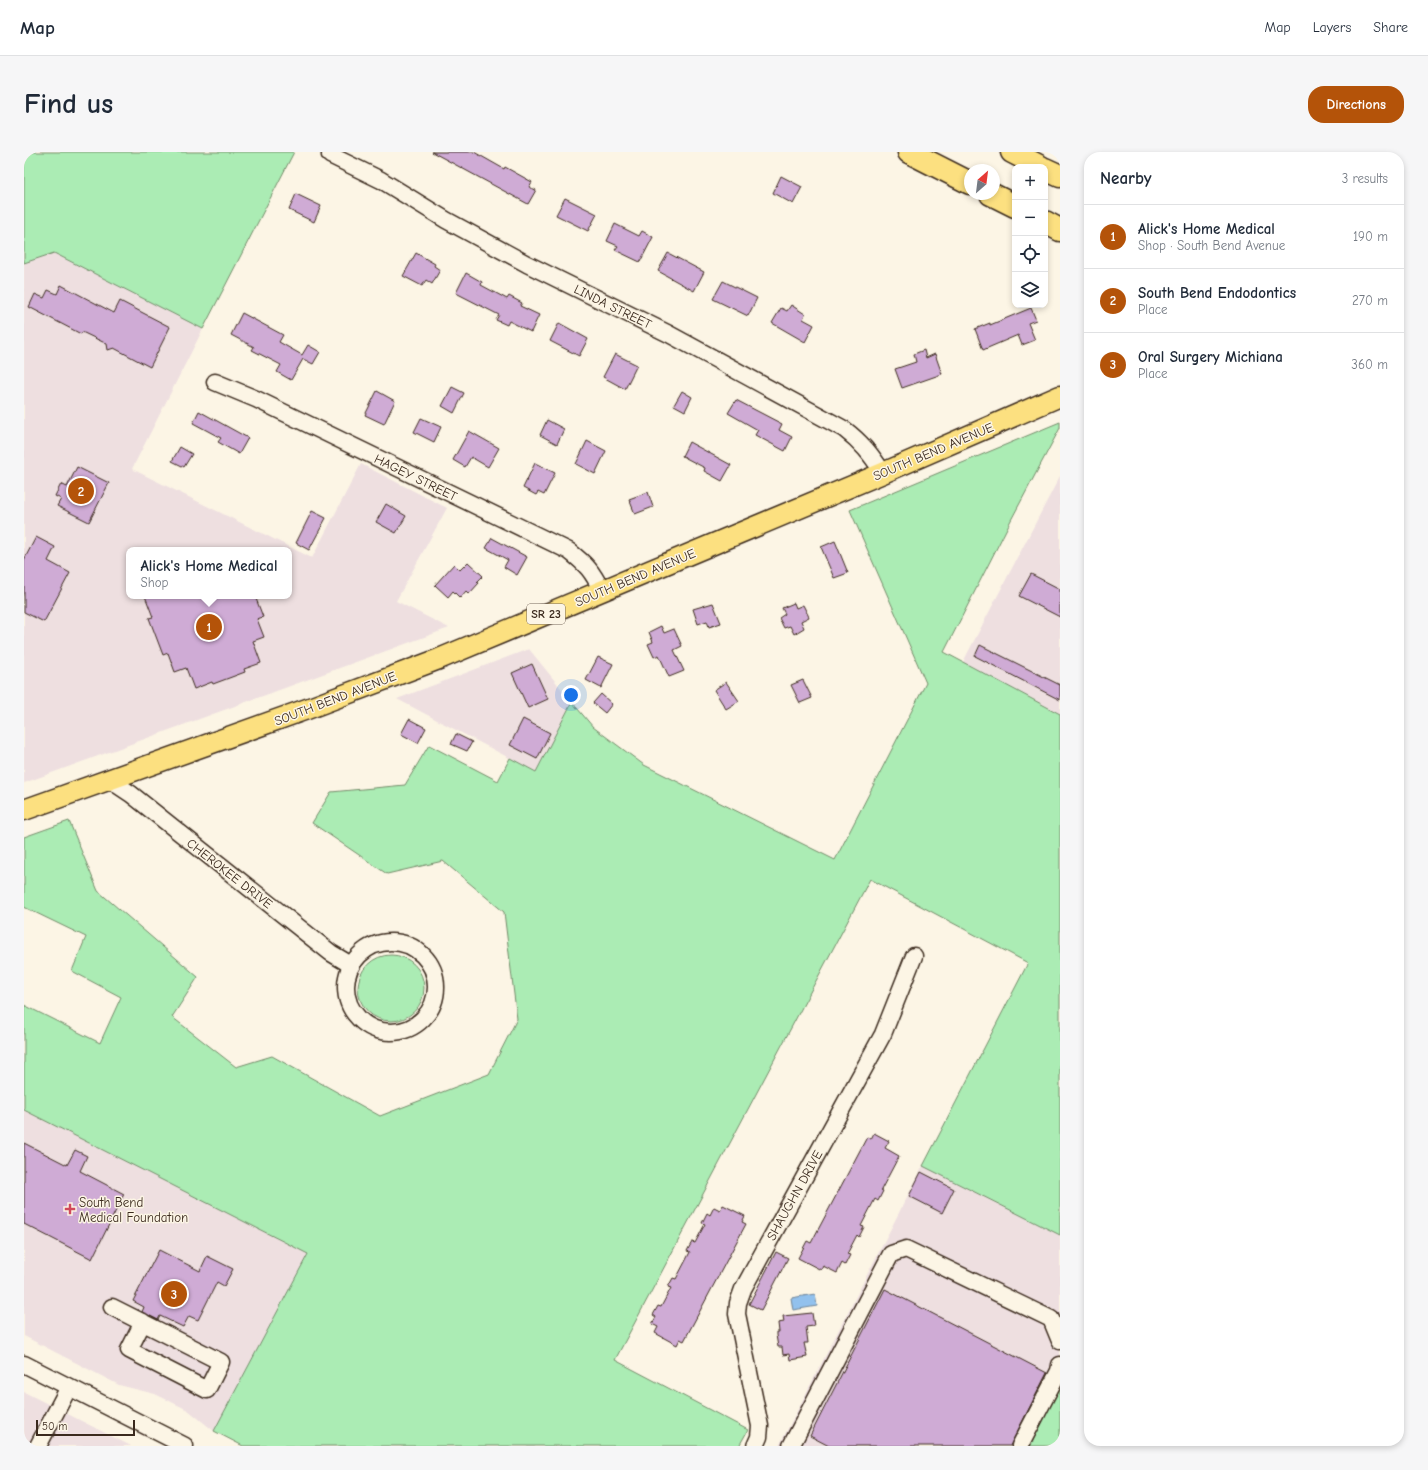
<!DOCTYPE html>
<meta charset="utf-8">
<style>
body{margin:0;font-family:"Comic Neue",sans-serif;background:#f6f6f7;color:#1f2937}
.controls{position:absolute;right:12px;top:12px;display:grid;overflow:hidden;border-radius:8px;box-shadow:0 2px 6px #0003}
.controls button{width:36px;height:36px;display:grid;place-items:center;padding:0;border:0;border-bottom:1px solid #e0e1e3;background:#fff;color:#1f2937;font:20px sans-serif}
.compass{position:absolute;left:940px;top:12px;width:36px;height:36px;border-radius:50%;background:#fff;box-shadow:0 2px 6px #0003;rotate:28deg}
.scale{position:absolute;left:12px;bottom:10px;width:99px;box-sizing:border-box;padding-left:4px;border:2px solid #3b2a1e;border-top:0;font-size:11px;line-height:14px;white-space:nowrap;color:#3b2a1e;-webkit-text-stroke:3px #fcf5e5;paint-order:stroke}
.you{position:absolute;left:547px;top:543px;width:14px;height:14px;margin:-10px;border:3px solid #fff;border-radius:50%;background:#1a73e8;box-shadow:0 0 0 6px #1a73e833}
.badge{display:grid;place-items:center;width:26px;height:26px;border-radius:50%;background:#b45309;color:#fff;font-size:13px;font-weight:700}
.pin{position:absolute;translate:-50% -50%;border:2px solid #fff;box-shadow:0 1px 4px #0006}
.popup{position:absolute;left:102px;top:395px;width:166px;height:52px;box-sizing:border-box;display:grid;place-content:center;border-radius:8px;background:#fff;filter:drop-shadow(0 1px 3px #0005);font-size:13px;white-space:nowrap;color:#747a83}
.popup b{font-size:15px;color:#1f2937}
.popup::after{content:'';position:absolute;left:50%;top:100%;margin-left:-8px;border:8px solid transparent;border-top-color:#fff}
.list{margin:0;padding:0;list-style:none}
h2{display:flex;justify-content:space-between;align-items:center;height:52px;margin:0;padding:0 16px;font-size:17px}
h2 small{font-size:13px;font-weight:400;color:#747a83}
.list li{display:grid;grid-template-columns:26px 1fr auto;gap:12px;align-items:center;box-sizing:border-box;height:64px;padding:0 16px;border-top:1px solid #e0e1e3}
.list b{display:block;font-size:15px;white-space:nowrap}
.list p{margin:0;font-size:13px;white-space:nowrap;color:#747a83}
.list em{font-size:13px;font-style:normal;color:#747a83}
.icon{flex:none;width:22px;height:22px;fill:none;stroke:currentColor;stroke-width:2;stroke-linecap:round;stroke-linejoin:round}
.map{position:relative;flex:none;width:1036px;height:1294px;overflow:hidden;border-radius:16px}
header{display:flex;align-items:center;gap:24px;box-sizing:border-box;height:56px;padding:0 20px;background:#fff;border-bottom:1px solid #e0e1e3}
header strong{font-size:19px}
nav{display:flex;gap:22px;margin-inline-start:auto;font-size:14px}
.intro{display:flex;align-items:center;justify-content:space-between;box-sizing:border-box;height:96px;padding:0 24px}
h1{margin:0;font-size:28px}
.button{padding:10px 18px;border-radius:16px;background:#b45309;color:#fff;font-size:14px;font-weight:700}
main{display:flex;gap:24px;padding:0 24px}
aside{flex:1;background:#fff;border-radius:16px;box-shadow:0 2px 6px #0003}
.map>svg:first-child{display:block}
.built{fill:#eedfe0;fill-rule:evenodd}
.green{fill:#abecb4;stroke:#738b69}
.water{fill:#92c1ed;stroke:#6f859a}
.building{fill:#cfabd5;stroke:#3b2a1e}
.lines{fill:none;stroke-linecap:round;stroke-linejoin:round}
.minor-casing{stroke:#3b2a1e;stroke-width:19}
.major-casing{stroke:#3b2a1e;stroke-width:23}
.highway-casing{stroke:#3b2a1e;stroke-width:25}
.minor{stroke:#fcf5e5;stroke-width:16}
.major{stroke:#fce080;stroke-width:20}
.highway{stroke:#fce080;stroke-width:22}
.poi-dot{fill:#d1495b;stroke:#fcf5e5;stroke-width:1.5}
.labels{text-anchor:middle;stroke-width:3;stroke-linejoin:round;paint-order:stroke}
.shield{fill:#fcf5e5;stroke:#75675a;stroke-width:1}
.shield-label{font-size:12px;font-weight:bold;fill:#3b2a1e}
.street-label{font-size:13px;fill:#3b2a1e;stroke:#fcf5e5}
.poi-label{font-size:13px;fill:#3b2a1e;stroke:#fcf5e5;text-anchor:start}
</style>
<header>
<strong>Map</strong>
<nav><a>Map</a><a>Layers</a><a>Share</a></nav>
</header>
<div class="intro"><h1>Find us</h1><a class="button">Directions</a></div>
<main>
<div class="map">
<svg width="1036" height="1294" viewBox="0 0 1036 1294">
<rect width="100%" height="100%" fill="#fcf5e5"/>
<filter id="ink" filterUnits="userSpaceOnUse"><feTurbulence type="fractalNoise" baseFrequency=".025" numOctaves="2"/><feDisplacementMap in="SourceGraphic" scale="8" xChannelSelector="R" yChannelSelector="G"/><feConvolveMatrix kernelMatrix="1 2 1 2 8 2 1 2 1" color-interpolation-filters="sRGB"/></filter>
<g filter="url(#ink)">
<path class="built" d="M30,101L179,177L108,317L288,406L337,312L423,356L372,449L425,476L0,631V111ZM105,398H265V444H105Z
M1036,324V562L939,510Z
M505,497L548,550L512,620L373,547Z
M0,958L284,1102L190,1279L164,1258L131,1242L95,1233L0,1184Z
M899,1014L1036,1083V1234L1006,1294H755Z
M0,1240L107,1294H0Z"/>
<path class="green" d="M0,0H270L179,177L30,101L0,111Z
M1036,270V276L987,368L920,500L1036,562V1083L899,1014L1004,811L846,727L591,1208L724,1278L715,1294H219L190,1279L284,1102L0,958V853L76,891L97,845L48,819L62,785L0,755V685L45,669L74,739L174,825L148,865L212,915L248,904L356,964L465,922L493,867L480,760L419,709L363,722L288,671L307,640L381,633L405,593L474,629L486,606L512,620L548,550L569,575L620,613L811,708L902,531L826,358Z
M334 836a33 33 0 1 1 66 0a33 33 0 1 1-66 0Z
M1036,1234V1294H1006Z"/>
<path class="water" d="M791,1142L793,1154L769,1158L767,1146Z"/>
<path class="building" d="M408,0H450L480,17L481,15L508,30L505,35L512,38L504,52Z
M757,24L778,35L769,52L749,41Z
M272,42L297,54L290,70L265,58Z
M541,46L573,62L564,79L532,63Z
M591,72L615,84L618,79L629,85L616,110L591,98L594,94L583,89Z
M392,101L411,112L410,114L416,118L408,132L402,128L398,134L379,124Z
M644,101L680,120L670,139L634,119Z
M442,121L458,130L457,133L483,147L485,144L498,151L496,154L515,163L507,180L485,169L483,173L472,168L475,163L432,141Z
M699,129L733,146L724,164L689,147Z
M37,133L90,161L96,149L146,175L126,215L90,196L84,198L83,192L58,180L57,182L5,155L11,142L20,146L24,138L33,142Z
M767,153L781,162L779,167L790,173L781,190L748,171L757,156L763,159Z
M1007,156L1012,168L1004,171L1011,188L998,193L994,183L959,198L951,177L966,171V173Z
M218,161L259,183L255,190L278,203L284,193L296,200L289,212L279,207L267,228L253,220L257,213L228,198L230,195L207,183Z
M535,171L564,187L555,204L526,189Z
M900,198L902,206L911,202L918,222L878,236L871,217L892,210L890,202Z
M591,202L613,213L601,237L579,225Z
M428,235L440,241L430,261L418,254Z
M353,239L371,249L360,272L341,263Z
M658,239L668,245L661,259L650,253Z
M712,248L758,272L755,278L768,285L761,299L731,283L734,278L704,261Z
M175,259L224,286L215,302L194,290L197,286L169,271Z
M397,266L417,275L410,290L390,280Z
M523,268L540,277L533,292L516,283Z
M445,279L475,296L464,315L447,305L441,315L429,308Z
M563,289L582,299L571,322L552,312Z
M665,290L707,313L698,329L680,319L681,316L658,304Z
M156,295L168,302L160,315L148,309Z
M511,311L531,321L520,343L514,340L512,343L499,336Z
M53,315L85,331L65,370L33,354L37,347L31,344L37,332L43,335Z
M624,340L629,355L611,362L605,347Z
M362,352L382,364L372,381L352,370Z
M288,359L302,366L285,398L272,391Z
M12,385L31,395L24,409L46,421L20,470L0,460V408Z
M468,386L503,405L493,423L480,415L484,408L462,396Z
M811,389L824,421L810,426L797,395Z
M444,410L459,424L453,430L455,431L445,442L442,439L436,446L429,439L424,445L411,433L430,412L436,418Z
M1007,422L1036,437V465L995,444Z
M121,444H231L239,465L233,467L240,485L229,489L237,511L220,517L221,520L189,532L188,530L170,537L162,516L151,520L144,501L139,503L125,466L129,465Z
M689,451L697,471L685,475L683,469L674,472L669,457Z
M770,451L772,456L779,453L785,465L777,469L780,476L770,482L766,474L760,476L755,466L761,462L758,456Z
M637,474L640,481L650,477L658,494L650,498L660,519L645,525L635,503L630,505L624,492L629,490L625,480Z
M956,493L1036,533V548L951,504Z
M574,505L589,512L577,536L562,528Z
M508,512L524,547L504,556L488,521Z
M779,528L788,546L776,551L767,533Z
M702,530L715,549L702,557L690,538Z
M577,542L588,552L581,561L569,551Z
M385,567L402,576L394,591L377,582Z
M499,567L526,581L513,607L486,593Z
M432,582L448,590L443,599L427,592Z
M850,981L865,989L861,996L875,1004L857,1038L859,1039L854,1049L851,1047L837,1074L840,1075L835,1085L833,1083L823,1102L826,1103L821,1113L818,1111L813,1121L799,1114L797,1118L774,1106L783,1089L787,1091L843,985L847,987Z
M0,991L43,1013L51,998L63,1004L56,1019L100,1042L68,1107L0,1072Z
M897,1020L930,1037L918,1061L885,1044Z
M699,1053L721,1064L718,1070L722,1072L660,1189L656,1187L653,1193L631,1181L634,1175L628,1172L632,1165L629,1163L634,1154L637,1155L647,1136L644,1135L649,1126L652,1127L662,1108L666,1100L663,1099L668,1090L671,1091L681,1072L678,1071L683,1061L686,1063L690,1055L696,1058Z
M135,1098L176,1119L183,1104L209,1117L200,1134L193,1130L174,1168L165,1164L159,1175L136,1164L134,1168L118,1160L120,1155L109,1149Z
M752,1100L764,1106L737,1158L725,1152Z
M861,1137L1023,1221L986,1294H805L786,1284Z
M788,1161L790,1174L782,1175L784,1191H780L783,1205L766,1208L765,1202L759,1203L758,1195H754L752,1183V1180H755L754,1171L760,1170L759,1164Z"/>
<g class="lines">
<defs>
<path id="minor" d="M306,3L357,28L422,68L503,112L645,182L820,277C837,290 847,302 859,321
M191,230L232,247L545,399C563,413 568,419 578,439
M86,628L107,642L307,801L327,813
M322 835a45 45 0 1 1 90 0a45 45 0 1 1-90 0Z
M88,1155L197,1210L183,1238L105,1198L119,1170
M0,1212L161,1294
M14,1294L45,1235
M731,1294L735,1285L736,1274L713,1162L714,1151L719,1137L859,882L890,804
M767,1294L867,1102L882,1097L1027,1167L1036,1189
M996,1294L1035,1219L1036,1213"/>
<path id="major" d="M0,658L283,557L415,507L859,321L1036,244"/>
<path id="highway" d="M885,0L946,31
M988,0L1017,15
M1021,17L1036,24
M967,42L991,54
M1021,70L1036,78"/>
</defs>
<use href="#minor" class="minor-casing"/>
<use href="#major" class="major-casing"/>
<use href="#highway" class="highway-casing"/>
<use href="#minor" class="minor"/>
<use href="#major" class="major"/>
<use href="#highway" class="highway"/>
</g>
</g>
<path class="poi-dot" d="M44 1051h4v4h4v4h-4v4h-4v-4h-4v-4h4z"/>
<g class="labels">
<rect class="shield" x="503" y="452" width="38" height="20" rx="3"/>
<g class="shield-label">
<text x="522" y="466">SR 23</text>
</g>
<g class="street-label">
<text transform="translate(589 154) rotate(26)" y="5">LINDA STREET</text>
<text transform="translate(909 299) rotate(-23)" y="5">SOUTH BEND AVENUE</text>
<text transform="translate(392 325) rotate(26)" y="5">HAGEY STREET</text>
<text transform="translate(611 425) rotate(-23)" y="5">SOUTH BEND AVENUE</text>
<text transform="translate(311 546) rotate(-21)" y="5">SOUTH BEND AVENUE</text>
<text transform="translate(206 721) rotate(38)" y="5">CHEROKEE DRIVE</text>
<text transform="translate(770 1043) rotate(-61)" y="5">SHAUGHN DRIVE</text>
</g>
<g class="poi-label">
<text x="55" y="1055">South Bend<tspan x="55" dy="15">Medical Foundation</tspan></text>
</g>
</g>
</svg>
<div class="controls">
<button>+</button>
<button>−</button>
<button><svg class="icon" aria-label="locate" viewBox="0 0 24 24"><circle cx="12" cy="12" r="6"/><path d="M12 2v4M12 18v4M2 12h4M18 12h4"/></svg></button>
<button><svg class="icon" aria-label="layers" viewBox="0 0 24 24"><path d="M12 4l9 5-9 5-9-5zM3 14l9 5 9-5"/></svg></button>
</div>
<svg class="compass" viewBox="-18 -18 36 36"><path d="M0-13l5 13h-10z" fill="#e53935"/><path d="M0 13l5-13h-10z" fill="#747a83"/></svg>
<div class="scale">50 m</div>
<div class="you"></div>
<div class="pin badge" style="left:185px;top:475px">1</div>
<div class="popup"><b>Alick's Home Medical</b>Shop</div>
<div class="pin badge" style="left:57px;top:339px">2</div>
<div class="pin badge" style="left:150px;top:1142px">3</div>
</div>
<aside>
<h2>Nearby<small>3 results</small></h2>
<ul class="list">
<li><span class="badge">1</span><div><b>Alick's Home Medical</b><p>Shop · South Bend Avenue</p></div><em>190 m</em></li>
<li><span class="badge">2</span><div><b>South Bend Endodontics</b><p>Place</p></div><em>270 m</em></li>
<li><span class="badge">3</span><div><b>Oral Surgery Michiana</b><p>Place</p></div><em>360 m</em></li>
</ul>
</aside>
</main>
